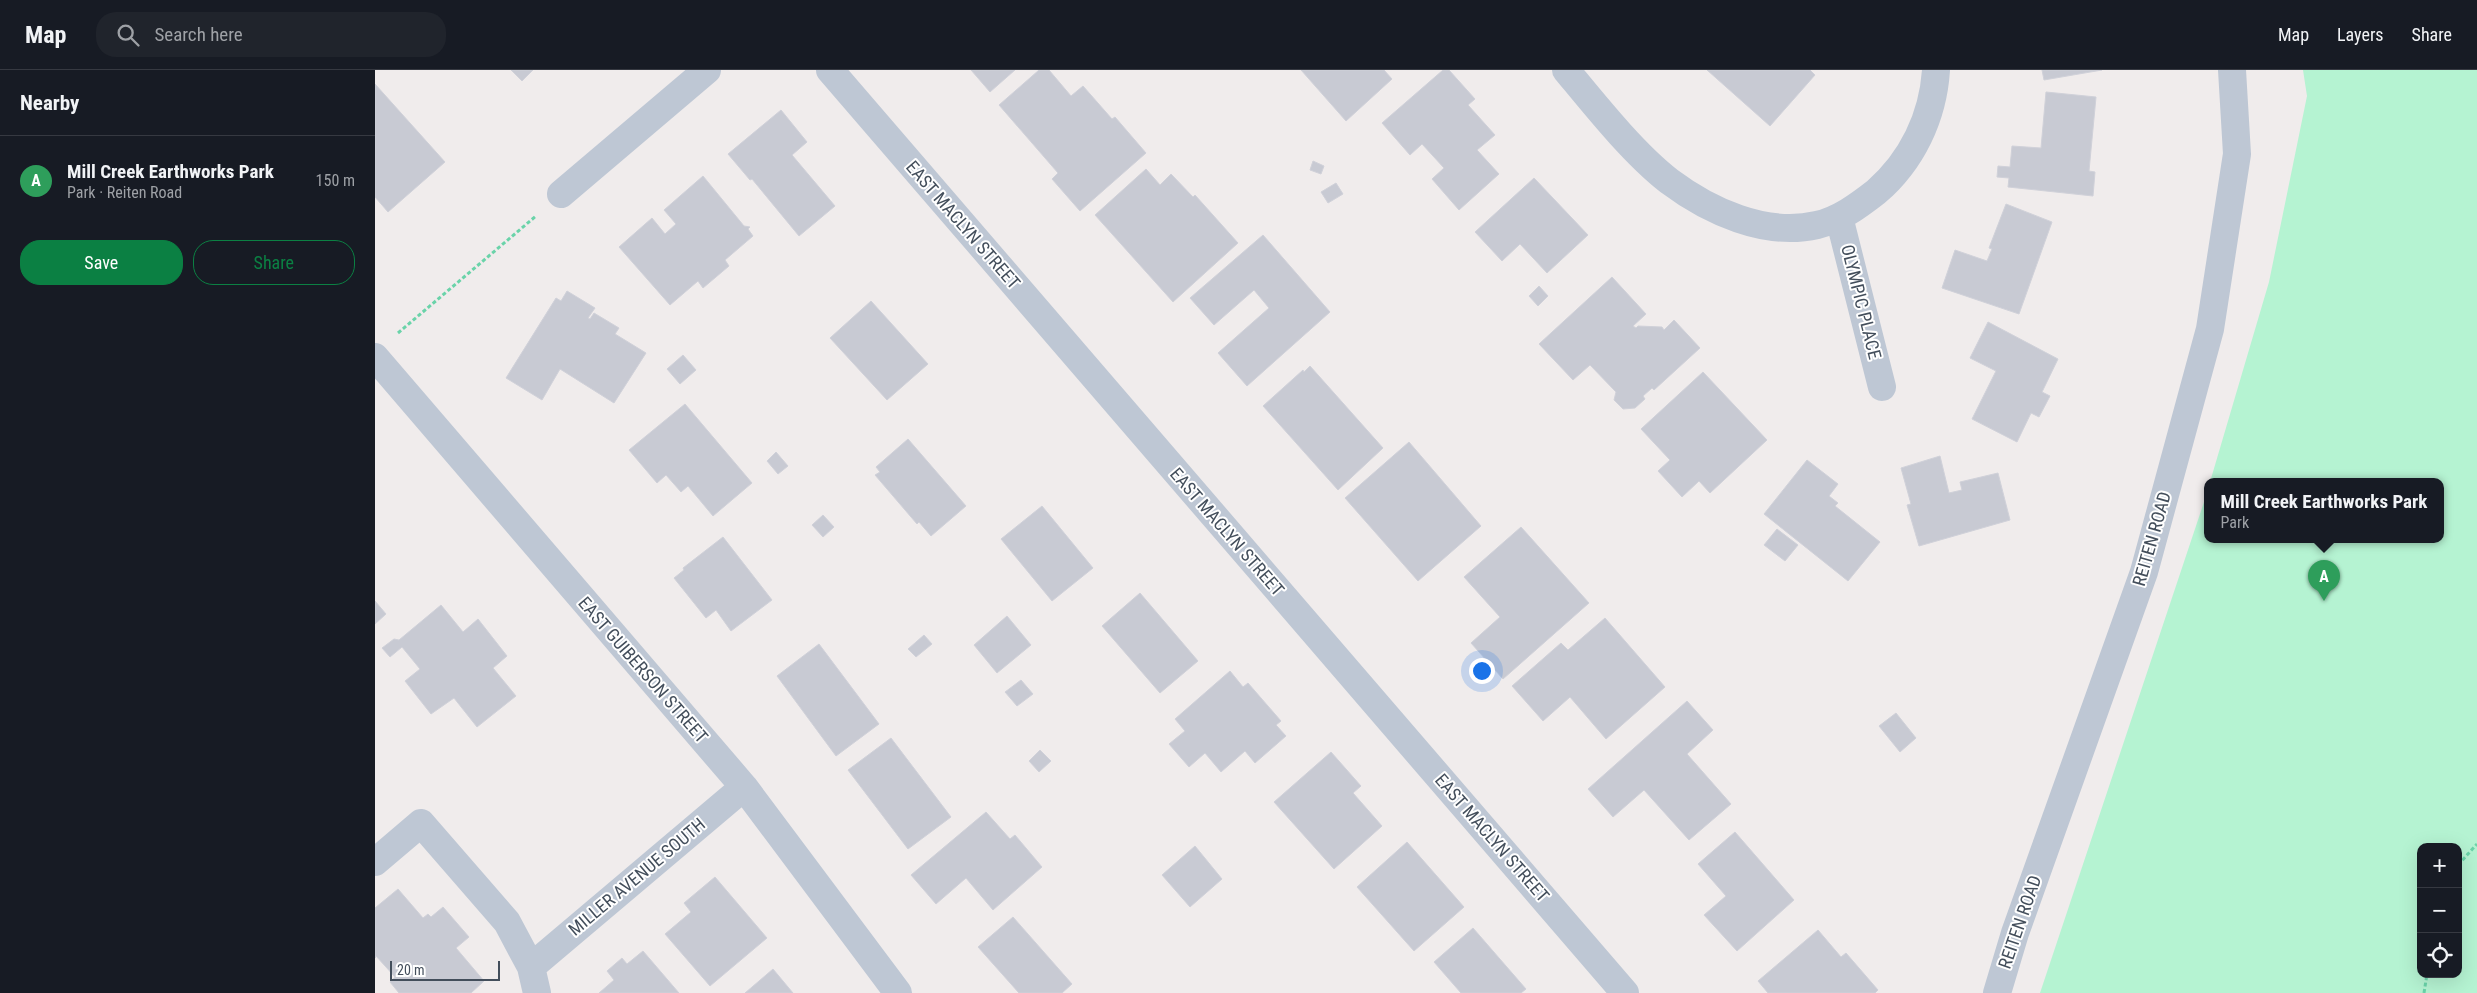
<!DOCTYPE html>
<meta charset="utf-8">
<style>
body{margin:0;font-family:"Roboto Condensed",sans-serif;background:#20242c;color:#f1f3f6}
.controls{position:absolute;right:15px;bottom:15px;display:grid;overflow:hidden;border-radius:10px;box-shadow:0 5px 20px #0002}
.controls button{width:45px;height:45px;display:grid;place-items:center;padding:0;border:0;border-bottom:1px solid #363941;background:#171b24;color:#f1f3f6;font:25px sans-serif}
.scale{position:absolute;left:15px;bottom:12px;width:110px;box-sizing:border-box;padding-left:5px;border:2px solid #434e5b;border-top:0;font-size:14px;line-height:18px;white-space:nowrap;color:#434e5b;-webkit-text-stroke:4px #fff;paint-order:stroke}
.you{position:absolute;left:1106px;top:600px;width:18px;height:18px;margin:-12px;border:4px solid #fff;border-radius:50%;background:#1a73e8;box-shadow:0 0 0 8px #1a73e833}
.badge{display:grid;place-items:center;width:32px;height:32px;border-radius:50%;background:#0b8043;color:#fff;font-size:16px;font-weight:700}
.pin{position:absolute;translate:-50% -41px;filter:drop-shadow(0 1px 2px #0008)}
.pin::after{content:'';position:absolute;top:26px;width:18px;height:15px;background:inherit;clip-path:polygon(0 0,100% 0,50% 100%)}
.popup{position:absolute;left:1829px;top:408px;width:240px;height:65px;box-sizing:border-box;display:grid;place-content:center;border-radius:10px;background:#171b24;filter:drop-shadow(0 1px 4px #0005);font-size:16px;white-space:nowrap;color:#9ea1a6}
.popup b{font-size:19px;color:#f1f3f6}
.popup::after{content:'';position:absolute;left:50%;top:100%;margin-left:-10px;border:10px solid transparent;border-top-color:#171b24}
.list{margin:0;padding:0;list-style:none}
h2{display:flex;justify-content:space-between;align-items:center;height:65px;margin:0;padding:0 20px;font-size:21px}
h2 small{font-size:16px;font-weight:400;color:#9ea1a6}
.list li{display:grid;grid-template-columns:32px 1fr auto;gap:15px;align-items:center;box-sizing:border-box;height:90px;padding:0 20px;border-top:1px solid #363941}
.list b{display:block;font-size:19px;white-space:nowrap}
.list p{margin:0;font-size:16px;white-space:nowrap;color:#9ea1a6}
.list em{font-size:16px;font-style:normal;color:#9ea1a6}
.actions{display:flex;gap:10px;padding:15px 20px}
.actions a{flex:1;padding:11px 0;border:1px solid #0b8043;border-radius:20px;text-align:center;font-size:18px;color:#0b8043}
.actions .main{background:#0b8043;color:#fff}
.icon{flex:none;width:28px;height:28px;fill:none;stroke:currentColor;stroke-width:2;stroke-linecap:round;stroke-linejoin:round}
.map{position:relative;flex:none;width:2102px;height:923px;overflow:hidden}
header{display:flex;align-items:center;gap:30px;box-sizing:border-box;height:70px;padding:0 25px;background:#171b24;border-bottom:1px solid #363941}
header strong{font-size:24px}
nav{display:flex;gap:28px;margin-inline-start:auto;font-size:18px}
.search{width:350px;height:45px;background:#20242c;display:flex;align-items:center;gap:12px;box-sizing:border-box;padding:0 18px;border-radius:20px;color:#9ea1a6;font-size:19px}
main{display:flex}
aside{flex:1;background:#171b24}
.map>svg:first-child{display:block}
.green{fill:#b5f3d2;fill-rule:evenodd}
.building{fill:#c8cad3;stroke:#d0d1d9}
.lines{fill:none;stroke-linecap:round;stroke-linejoin:round}
.path{stroke:#6ad3a9;stroke-width:3;stroke-dasharray:4 2.5;stroke-linecap:butt}
.minor{stroke:#bec7d4;stroke-width:28}
.labels{text-anchor:middle;stroke-width:4;stroke-linejoin:round;paint-order:stroke}
.street-label{font-size:18px;fill:#434e5b;stroke:#fff}
</style>
<header>
<strong>Map</strong>
<div class="search"><svg class="icon" aria-label="search" viewBox="0 0 24 24"><circle cx="10" cy="10" r="6"/><path d="M15 15l6 6"/></svg>Search here</div>
<nav><a>Map</a><a>Layers</a><a>Share</a></nav>
</header>
<main>
<aside>
<h2>Nearby<small></small></h2>
<ul class="list">
<li><span class="badge" style="background:#2e9e5b">A</span><div><b>Mill Creek Earthworks Park</b><p>Park · Reiten Road</p></div><em>150 m</em></li>
</ul>
<div class="actions"><a class="main">Save</a><a>Share</a></div>
</aside>
<div class="map">
<svg width="2102" height="923" viewBox="0 0 2102 923">
<rect width="100%" height="100%" fill="#f0ecec"/>
<path class="green" d="M1928,0H2102V923H1665L1833,420V470H2065V412H1835L1894,212L1932,26ZM2046,777H2083V904H2046Z"/>
<path class="building" d="M136,0H158L147,11Z
M596,0H640L615,22Z
M664,0H674L696,26L708,16L737,49L740,47L771,83L705,141L677,109L683,103L624,35Z
M926,0H1009L1017,9L971,51Z
M1068,0H1074L1100,29L1093,35L1120,65L1102,80L1124,104L1084,140L1057,109L1069,98L1047,74L1035,85L1007,53Z
M1332,0H1435L1440,5L1395,56Z
M1667,0H1727L1669,10Z
M0,14L70,92L13,142L0,127Z
M1671,22L1721,27L1714,101L1720,102L1718,126L1633,117L1634,108L1622,107L1623,96L1635,97L1637,76L1666,78Z
M406,40L432,72L417,85L460,136L424,166L377,109L375,110L353,84Z
M938,91L949,96L946,104L935,100Z
M771,99L785,115L796,104L818,127L820,125L863,173L798,232L720,145Z
M328,106L369,156L375,157L373,159L378,166L350,190L354,196L328,218L323,211L295,235L244,177L277,148L290,164L301,154L289,140Z
M1159,108L1213,165L1172,203L1145,174L1127,191L1100,162Z
M961,113L968,124L953,133L946,122Z
M1631,134L1677,152L1644,244L1567,218L1580,180L1612,191L1617,179L1614,178Z
M888,165L955,242L872,316L843,283L894,238L879,220L839,255L815,228Z
M1237,207L1271,244L1258,256L1261,258L1263,256L1287,257L1289,260L1299,250L1325,278L1279,320L1277,318L1268,326L1270,329L1260,338L1248,339L1239,330L1241,322L1215,295L1198,310L1164,274Z
M1164,216L1173,226L1163,236L1154,226Z
M192,221L220,238L213,248L215,249L219,243L244,258L240,264L271,283L239,333L185,299L167,330L131,308L181,228L186,231Z
M496,231L553,294L512,330L455,268Z
M1613,252L1683,289L1667,322L1675,326L1664,347L1656,343L1642,372L1597,349L1621,301L1595,288Z
M308,285L321,300L305,314L292,299Z
M935,296L1008,378L963,420L888,336L928,300L929,302Z
M1328,302L1392,370L1335,423L1324,411L1307,427L1283,401L1295,390L1266,359Z
M310,334L377,413L338,446L313,416L306,422L291,405L282,413L254,380Z
M533,369L591,436L556,466L544,452L542,454L500,405L505,402L501,397Z
M1034,372L1106,456L1043,511L970,428Z
M401,382L413,396L403,404L392,391Z
M1565,386L1574,423L1587,420L1585,412L1623,403L1635,450L1544,476L1532,435L1536,434L1526,398Z
M1432,390L1463,414L1454,426L1463,433L1460,436L1505,472L1473,511L1389,444Z
M667,436L718,498L677,531L626,469Z
M448,445L459,457L448,467L437,455Z
M1146,457L1214,533L1128,609L1096,573L1125,547L1089,507Z
M1402,459L1423,475L1410,491L1389,475Z
M348,467L397,530L356,561L341,540L331,548L299,508L309,500L308,498Z
M765,523L823,591L785,623L727,556Z
M0,531L11,544L0,554Z
M66,535L88,562L103,549L132,586L118,598L141,626L102,657L79,628L56,644L30,611L45,599L27,577L15,587L7,578L19,569L24,570Z
M632,546L656,575L622,603L599,575Z
M1230,548L1290,617L1231,669L1195,627L1168,651L1137,616L1186,573L1193,580Z
M549,565L557,574L541,587L533,579Z
M444,574L504,654L461,686L402,606Z
M855,601L868,617L873,613L906,651L901,655L911,666L880,693L870,681L846,702L830,683L814,697L794,674L810,661L800,649Z
M646,610L658,624L642,636L630,622Z
M1312,631L1338,660L1312,684L1356,734L1314,770L1269,720L1238,747L1213,719Z
M1521,643L1541,668L1525,682L1504,656Z
M516,668L576,747L533,779L473,700Z
M665,680L676,691L664,702L654,691Z
M956,682L986,716L978,723L1007,756L959,799L899,732Z
M611,742L635,769L640,765L667,797L618,840L591,808L561,834L536,805Z
M1360,762L1419,830L1362,881L1329,845L1351,826L1323,794Z
M1032,772L1089,837L1039,881L982,817Z
M820,776L847,809L815,837L787,805Z
M340,807L392,868L335,916L290,864L316,842L309,833Z
M23,819L48,848L53,844L56,847L68,837L94,867L81,878L109,911L96,923H24L15,912L20,907L1,886L0,888V838Z
M638,847L697,914L687,923H644L603,877Z
M1098,858L1151,919L1146,923H1086L1059,892Z
M1443,860L1466,887L1471,883L1503,920L1500,923H1393L1383,911Z
M268,881L304,923H224L239,910L232,901L247,888L252,894Z
M398,899L418,923H370Z"/>
<g class="lines">
<path class="path" d="M23,263L161,146
M2083,795L2102,774
M2049,923L2052,904"/>
<path class="minor" d="M455,0L1250,923
M1191,0C1220,35 1258,83 1294,111C1334,141 1390,167 1442,155C1464,150 1483,136 1501,122C1537,91 1558,47 1561,0
M186,124L332,0
M1464,147L1507,317
M0,287L369,717L523,923
M0,792L46,753L132,852L156,897L162,923
M156,897L369,717
M1622,923L1640,863L1769,502L1835,259L1862,84L1857,0"/>
</g>
<g class="labels">
<g class="street-label">
<text transform="translate(588 155) rotate(49)" y="6">EAST MACLYN STREET</text>
<text transform="translate(1486 232) rotate(76)" y="6">OLYMPIC PLACE</text>
<text transform="translate(852 462) rotate(49)" y="6">EAST MACLYN STREET</text>
<text transform="translate(1777 469) rotate(-74)" y="6">REITEN ROAD</text>
<text transform="translate(268 600) rotate(49)" y="6">EAST GUIBERSON STREET</text>
<text transform="translate(1117 768) rotate(49)" y="6">EAST MACLYN STREET</text>
<text transform="translate(262 807) rotate(-40)" y="6">MILLER AVENUE SOUTH</text>
<text transform="translate(1645 852) rotate(-71)" y="6">REITEN ROAD</text>
</g>
</g>
</svg>
<div class="controls">
<button>+</button>
<button>−</button>
<button><svg class="icon" aria-label="locate" viewBox="0 0 24 24"><circle cx="12" cy="12" r="6"/><path d="M12 2v4M12 18v4M2 12h4M18 12h4"/></svg></button>
</div>
<div class="scale">20 m</div>
<div class="you"></div>
<div class="pin badge" style="left:1949px;top:531px;background:#2e9e5b">A</div>
<div class="popup"><b>Mill Creek Earthworks Park</b>Park</div>
</div>
</main>
